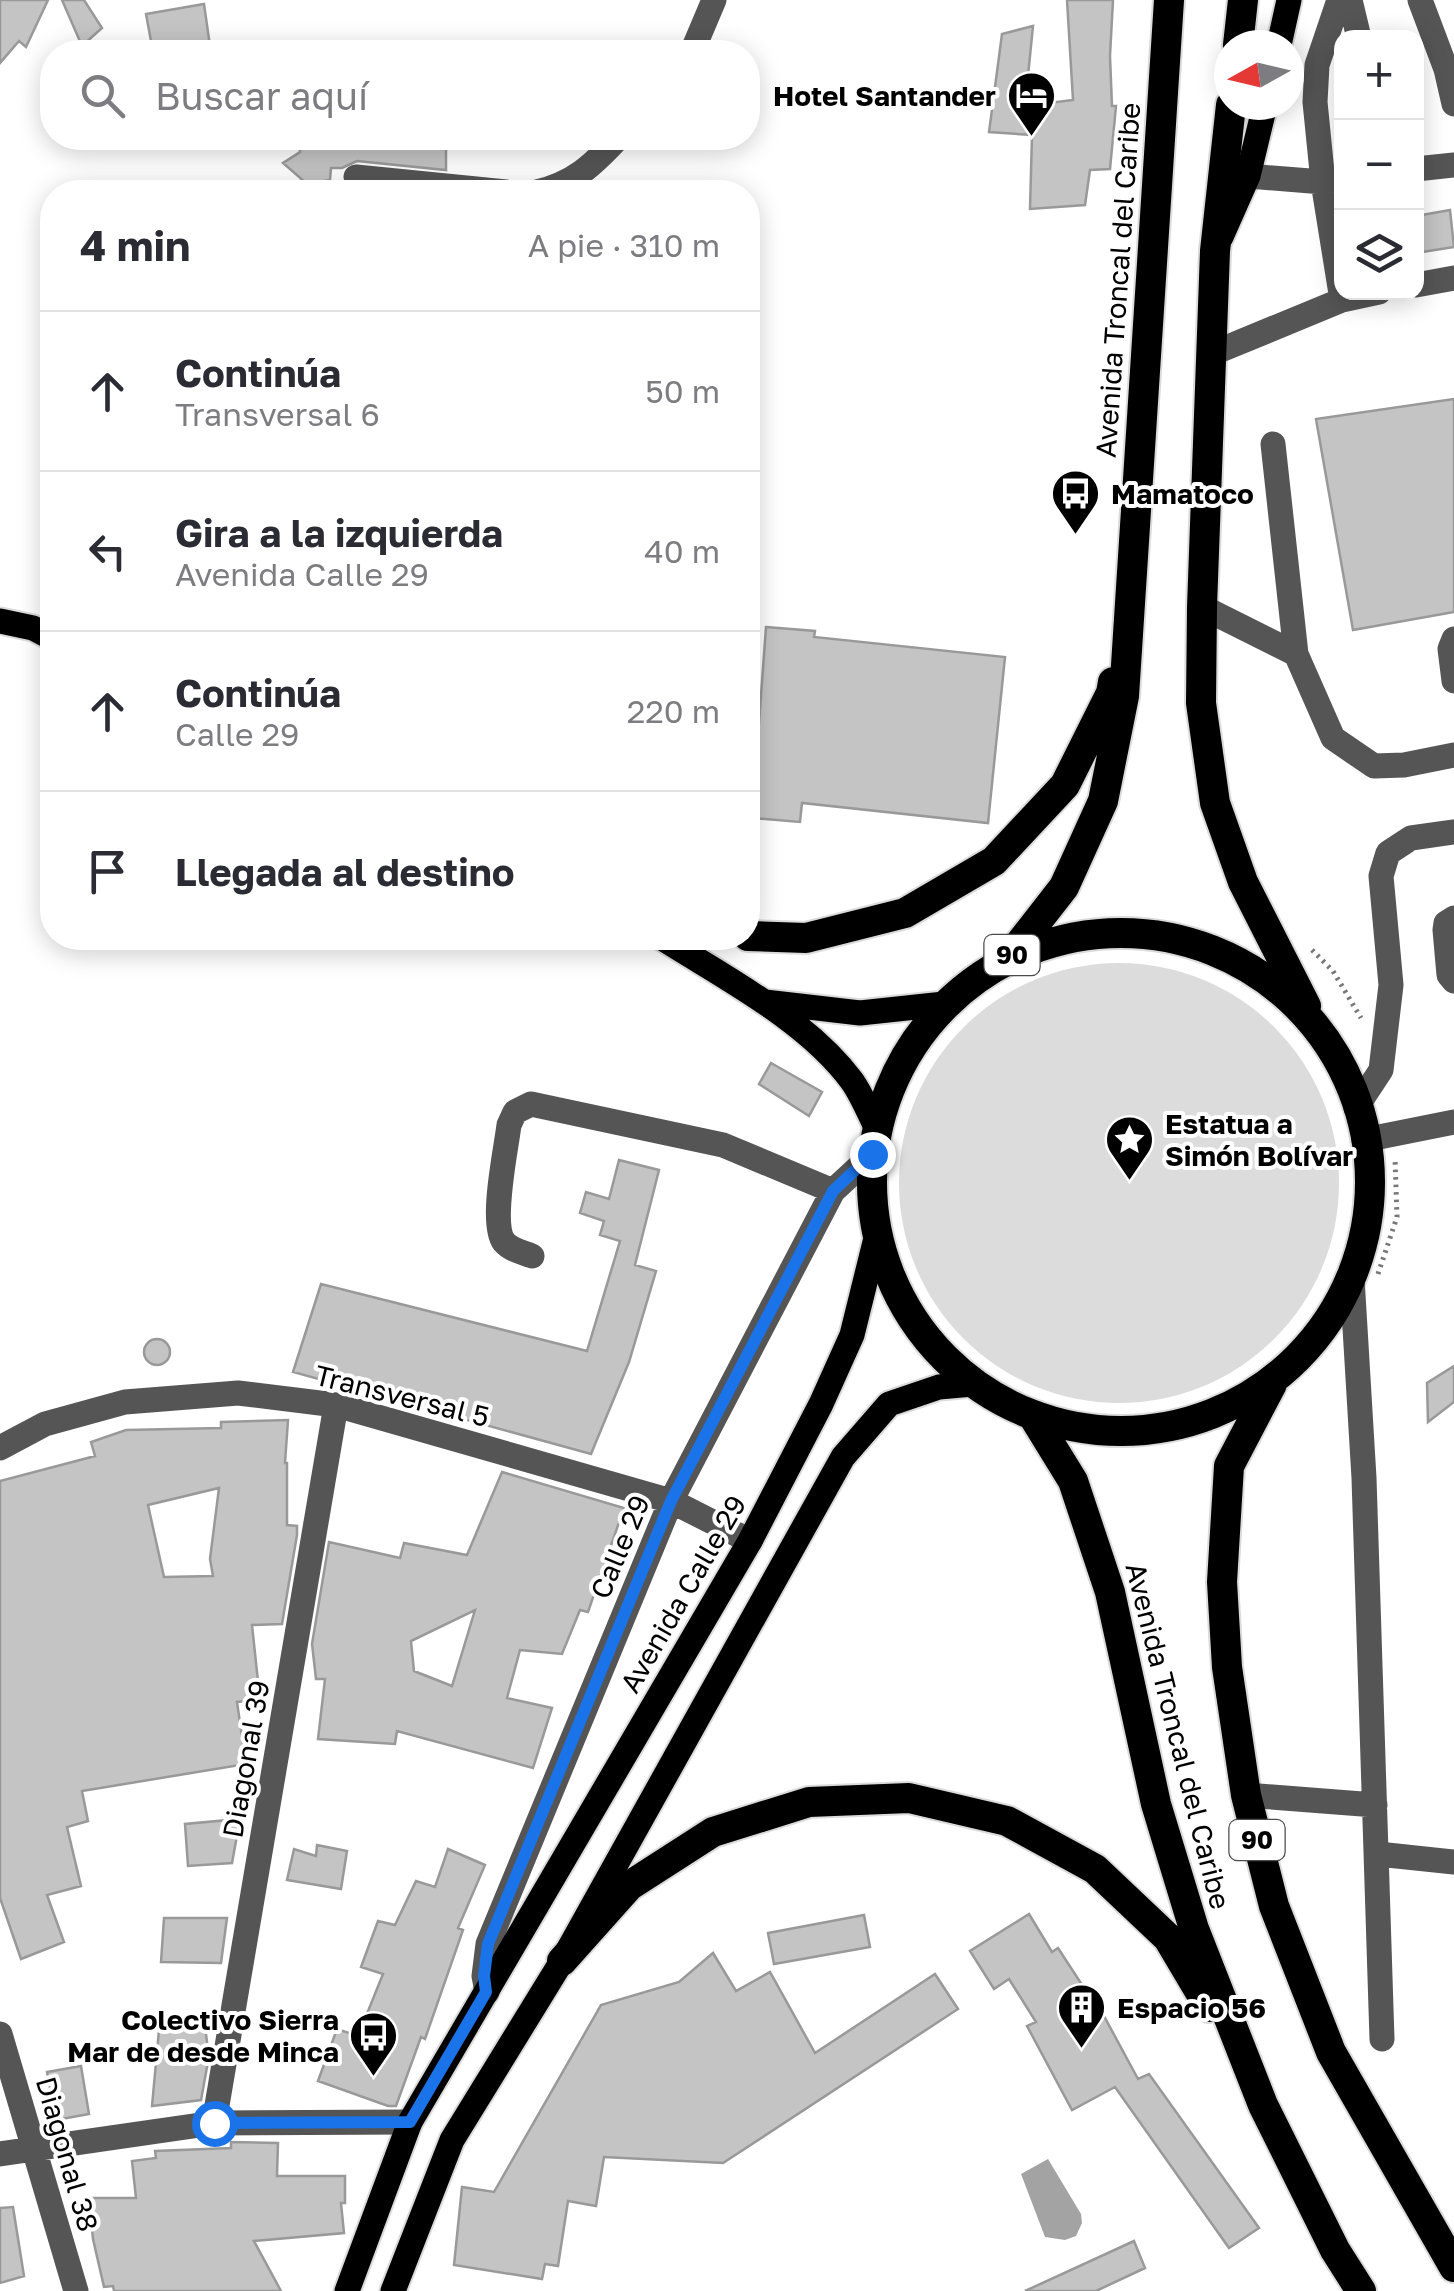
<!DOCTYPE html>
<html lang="es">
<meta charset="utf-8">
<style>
body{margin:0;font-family:"Golos Text",sans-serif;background:#f7f7f7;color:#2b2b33}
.controls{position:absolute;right:30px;top:30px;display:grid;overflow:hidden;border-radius:20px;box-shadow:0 5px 25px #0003}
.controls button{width:90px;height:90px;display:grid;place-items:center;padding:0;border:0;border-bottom:2px solid #e1e1e2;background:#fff;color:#2b2b33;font:50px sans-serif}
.compass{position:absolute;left:1214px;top:30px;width:90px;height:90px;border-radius:50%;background:#fff;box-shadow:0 5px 25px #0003;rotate:262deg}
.stop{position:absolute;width:30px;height:30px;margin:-22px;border:8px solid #1a73e8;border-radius:50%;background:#fff}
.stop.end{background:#1a73e8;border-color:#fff;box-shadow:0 2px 10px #0008}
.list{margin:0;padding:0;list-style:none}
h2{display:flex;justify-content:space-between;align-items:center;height:130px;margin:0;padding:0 40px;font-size:42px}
h2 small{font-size:32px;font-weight:400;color:#7c7c81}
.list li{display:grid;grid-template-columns:65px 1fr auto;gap:30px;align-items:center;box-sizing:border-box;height:160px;padding:0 40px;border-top:2px solid #e1e1e2}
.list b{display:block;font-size:38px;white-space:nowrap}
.list p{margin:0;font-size:32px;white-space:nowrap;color:#7c7c81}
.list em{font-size:32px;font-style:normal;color:#7c7c81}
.icon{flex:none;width:55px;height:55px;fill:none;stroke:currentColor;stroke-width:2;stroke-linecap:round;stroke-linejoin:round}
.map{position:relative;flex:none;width:1454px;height:2291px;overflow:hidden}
.search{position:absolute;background:#fff;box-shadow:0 5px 25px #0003;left:40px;top:40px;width:720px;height:110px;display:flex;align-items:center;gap:25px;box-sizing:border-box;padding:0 35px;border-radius:40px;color:#7c7c81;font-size:38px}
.panel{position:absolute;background:#fff;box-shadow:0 5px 25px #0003;left:40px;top:180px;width:720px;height:770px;border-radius:40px}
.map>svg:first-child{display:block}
.green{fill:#dcdcdc}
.water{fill:#a3a3a3}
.building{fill:#c4c4c4;stroke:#999;stroke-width:2.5;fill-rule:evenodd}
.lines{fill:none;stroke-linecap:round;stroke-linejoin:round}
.major-casing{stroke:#dbdbdb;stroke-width:29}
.highway-casing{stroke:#dbdbdb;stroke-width:34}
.path{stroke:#777;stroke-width:5;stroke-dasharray:2.5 5;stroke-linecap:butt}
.minor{stroke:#555;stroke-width:25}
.major{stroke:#000;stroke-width:25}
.highway{stroke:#000;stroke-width:30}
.route{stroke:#1a73e8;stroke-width:12}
.labels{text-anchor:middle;stroke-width:8;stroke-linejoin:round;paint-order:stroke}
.shield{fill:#fff;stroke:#4c4c4c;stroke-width:2.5}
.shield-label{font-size:25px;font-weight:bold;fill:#000}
.poi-label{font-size:28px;font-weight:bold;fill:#000;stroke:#fff;text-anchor:start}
.street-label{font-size:28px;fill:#000;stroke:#fff}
</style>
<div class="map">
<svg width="1454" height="2291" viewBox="0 0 1454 2291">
<rect width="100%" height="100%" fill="#fff"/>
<path class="green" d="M899 1183a220 220 0 1 1 440 0a220 220 0 1 1-440 0Z"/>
<path class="water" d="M1048,2159L1081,2214L1082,2223L1076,2236L1065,2240L1045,2237L1021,2174Z"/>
<path class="building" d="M0,0H48L26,47L19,41L0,63Z
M62,0H84L102,28L82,46Z
M1067,0H1113L1110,56L1112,106H1116L1110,169L1090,170L1085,205L1030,209L1032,135L989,132L1002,34L1033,26L1025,106L1073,100Z
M204,4L210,46L153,52L146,14Z
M300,138H446V170L357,161L342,168H331L330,180L307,184L283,163L300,152Z
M1450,210L1454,247L1416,253V216Z
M1454,399V612L1353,630L1316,419Z
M766,627L815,631L814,637L1005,657L988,823L802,803L800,822L752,818Z
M771,1063L822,1092L809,1116L759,1084Z
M619,1160L659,1170L635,1265L656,1271L629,1362L591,1454L293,1372L321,1284L587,1351L620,1241L600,1235L604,1221L580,1213L586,1192L609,1199Z
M144 1352a13 13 0 1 1 26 0a13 13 0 1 1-26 0Z
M1454,1366V1402L1428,1422L1427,1383Z
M288,1420L285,1463H287V1525L297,1526V1535L282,1624L252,1625L260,1700L237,1702L246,1764L82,1791L88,1821L67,1827L81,1886L47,1895L64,1942L21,1959L0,1898V1481L95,1456L91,1442L126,1430L221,1428V1422ZM219,1488L210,1559L213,1576L164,1577L148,1505Z
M502,1472L624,1508L588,1612L580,1610L562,1654L520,1650L507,1698L552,1708L533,1768L397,1731L395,1744L318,1739L325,1679H316L312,1644L329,1542L400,1558L404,1543L467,1555ZM475,1610L452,1686L414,1671L411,1641Z
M240,1819L232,1863L188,1866L185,1824Z
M317,1845L347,1851L341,1889L287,1880L294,1849L316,1856Z
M448,1849L485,1865L458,1928L463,1930L425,2039L421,2037L396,2106H388L318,2081L337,2029L358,2036L383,1974L361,1967L378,1921L395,1925L416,1881L435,1887Z
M1029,1914L1052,1952L1058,1948L1088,1994L1091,1992L1138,2079L1149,2074L1259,2228L1229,2248L1115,2087L1072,2110L1027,2026L1036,2022L1009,1979L994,1989L970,1951Z
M864,1915L870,1947L774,1964L768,1933Z
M164,1918H227L221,1963L161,1962Z
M713,1953L736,1991L770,1972L815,2053L935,1974L958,2009L723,2163L604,2157L596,2206L568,2201L558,2266L545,2264L542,2279L454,2265L462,2187L494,2192L601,2005L679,1982Z
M160,2019L204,2020L209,2056L201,2100L152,2106Z
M81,2066L89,2114L56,2120L47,2072Z
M231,2142L278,2143L277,2176H345V2203H341L344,2233L254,2241L281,2291H114L113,2286L104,2287L93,2239L89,2198H136L132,2161L156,2158L155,2151L231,2148Z
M13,2207L24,2276L0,2283V2208Z
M1134,2241L1145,2268L1096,2291H1025Z"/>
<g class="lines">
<defs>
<path id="major" d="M1279,45L1289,0
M1221,237L1248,176L1265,105
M0,621L33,628L52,638
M662,938C725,978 807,1020 852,1081C862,1095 869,1113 877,1129
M765,1002L860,1013L944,1004
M347,2291L410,2122L750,1541L821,1404L852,1335L877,1234
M393,2291L452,2140L562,1961L843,1457L889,1404L939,1387L973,1384"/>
<path id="highway" d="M1238,45L1243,0
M1231,105L1215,251L1202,607L1201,703L1215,803L1243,882L1306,1006
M872 1182a249 249 0 1 1 498 0a249 249 0 1 1-498 0Z
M748,936L806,938L905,913L994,861L1065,785L1111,693L1113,682
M1011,955L1064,887L1103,801L1124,696L1169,0
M1272,1384L1229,1466L1222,1582L1227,1667L1246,1795L1274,1906L1331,2052L1454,2267
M1033,1416L1073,1481L1110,1592L1156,1804L1194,1929L1263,2105L1335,2250L1361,2291
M562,1961L629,1886L713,1832L809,1802L909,1798L1007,1821L1095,1869L1168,1938L1209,2007"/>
</defs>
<use href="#major" class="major-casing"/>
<use href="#highway" class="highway-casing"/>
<path class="path" d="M1312,950L1333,971L1361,1018
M1378,1274L1397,1217L1395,1158"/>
<path class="minor" d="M1339,0L1317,65L1315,102L1323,182L1342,300L1379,292
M1350,0L1359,38
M1420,0L1446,69L1454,104
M692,52L714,0
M1416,169L1454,165
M1248,176L1323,182L1342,179
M356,177L506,192
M537,192C574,183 592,166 618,138
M1416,285L1454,278
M1211,354L1342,300L1350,292
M1273,444L1296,654
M1202,607L1296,654L1333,738L1374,766L1404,765L1454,755
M1454,639L1450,649L1454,681
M1454,918L1446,923L1445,930L1449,975L1454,981
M1356,1108L1381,1070L1391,985L1381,876L1388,853L1411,838L1454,832
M1364,1140L1454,1122
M532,1256C522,1252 511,1250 504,1242C490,1223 506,1150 509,1125L515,1112L531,1104L723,1145L833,1191
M1352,1278L1364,1478L1382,2039
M0,1448L45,1424L125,1402L238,1393L336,1405L671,1501L750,1541
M1246,1795L1375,1805
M1378,1854L1454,1862
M487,1992L484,1976L488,1944L671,1501L833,1191L873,1154
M0,2034L76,2291
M214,2123L336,1405
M0,2154L214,2123L410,2122"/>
<use href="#major" class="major"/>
<use href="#highway" class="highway"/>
</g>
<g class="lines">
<path class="route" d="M214,2123L410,2122L486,1992L484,1976L488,1944L671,1501L833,1191L872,1154"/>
</g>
<defs>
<symbol id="hotel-pin" viewBox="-11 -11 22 30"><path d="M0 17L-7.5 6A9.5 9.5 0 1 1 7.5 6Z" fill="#000" stroke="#fff"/><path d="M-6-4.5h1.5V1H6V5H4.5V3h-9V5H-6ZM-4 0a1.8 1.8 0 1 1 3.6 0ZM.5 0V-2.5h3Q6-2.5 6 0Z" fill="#fff"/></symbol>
<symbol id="bus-pin" viewBox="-11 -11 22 30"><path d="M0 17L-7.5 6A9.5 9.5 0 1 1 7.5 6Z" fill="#000" stroke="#fff"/><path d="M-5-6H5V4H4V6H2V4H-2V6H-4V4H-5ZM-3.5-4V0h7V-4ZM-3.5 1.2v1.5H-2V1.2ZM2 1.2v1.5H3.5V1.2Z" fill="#fff"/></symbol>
<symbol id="sight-pin" viewBox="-11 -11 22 30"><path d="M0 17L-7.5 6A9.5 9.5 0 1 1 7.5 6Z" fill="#000" stroke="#fff"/><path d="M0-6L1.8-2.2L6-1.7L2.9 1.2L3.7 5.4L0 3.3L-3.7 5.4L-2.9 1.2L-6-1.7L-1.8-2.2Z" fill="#fff"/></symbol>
<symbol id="building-pin" viewBox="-11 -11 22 30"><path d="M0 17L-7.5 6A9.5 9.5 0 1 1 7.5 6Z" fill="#000" stroke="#fff"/><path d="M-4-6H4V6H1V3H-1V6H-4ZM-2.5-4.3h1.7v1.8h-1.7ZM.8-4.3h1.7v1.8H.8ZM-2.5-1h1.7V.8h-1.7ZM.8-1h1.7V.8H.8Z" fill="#fff"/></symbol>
</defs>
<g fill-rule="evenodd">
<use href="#hotel-pin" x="1004" y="68" width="55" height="75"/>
<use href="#bus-pin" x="1048" y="466" width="55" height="75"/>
<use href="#sight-pin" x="1102" y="1112" width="55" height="75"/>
<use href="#building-pin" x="1054" y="1980" width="55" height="75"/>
<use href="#bus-pin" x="346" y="2008" width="55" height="75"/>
</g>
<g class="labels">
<g class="shield">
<rect x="984.5" y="935" width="55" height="40" rx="8"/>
<rect x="1229.5" y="1820" width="55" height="40" rx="8"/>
</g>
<g class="shield-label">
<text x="1012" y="964">90</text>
<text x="1257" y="1849">90</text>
</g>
<g class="poi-label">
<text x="996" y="106" text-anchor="end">Hotel Santander</text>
<text x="1111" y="504">Mamatoco</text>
<text x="1165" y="1134">Estatua a<tspan x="1165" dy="32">Simón Bolívar</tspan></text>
<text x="1117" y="2018">Espacio 56</text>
<text x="339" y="2030" text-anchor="end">Colectivo Sierra<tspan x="339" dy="32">Mar de desde Minca</tspan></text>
</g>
<g class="street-label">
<text transform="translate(1118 280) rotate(-86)" y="10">Avenida Troncal del Caribe</text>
<text transform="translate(402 1396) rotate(14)" y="10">Transversal 5</text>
<text transform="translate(620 1547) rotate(-67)" y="10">Calle 29</text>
<text transform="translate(683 1594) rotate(-60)" y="10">Avenida Calle 29</text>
<text transform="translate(1178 1736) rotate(76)" y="10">Avenida Troncal del Caribe</text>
<text transform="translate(246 1759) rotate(-80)" y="10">Diagonal 39</text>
<text transform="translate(67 2154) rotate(74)" y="10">Diagonal 38</text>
</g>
</g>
</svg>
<div class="controls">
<button>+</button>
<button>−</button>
<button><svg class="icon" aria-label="layers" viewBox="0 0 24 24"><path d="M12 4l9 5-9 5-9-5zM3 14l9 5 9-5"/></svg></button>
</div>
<svg class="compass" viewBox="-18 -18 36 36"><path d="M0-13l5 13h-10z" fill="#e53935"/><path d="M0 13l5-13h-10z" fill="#7c7c81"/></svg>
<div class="stop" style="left:214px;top:2123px"></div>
<div class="stop end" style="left:872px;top:1154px"></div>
<div class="search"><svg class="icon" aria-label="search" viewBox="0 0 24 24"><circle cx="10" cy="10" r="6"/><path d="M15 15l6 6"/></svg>Buscar aquí</div>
<section class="panel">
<h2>4 min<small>A pie · 310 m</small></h2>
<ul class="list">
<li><svg class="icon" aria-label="ahead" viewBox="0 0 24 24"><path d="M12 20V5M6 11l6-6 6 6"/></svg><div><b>Continúa</b><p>Transversal 6</p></div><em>50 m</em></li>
<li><svg class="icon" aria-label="left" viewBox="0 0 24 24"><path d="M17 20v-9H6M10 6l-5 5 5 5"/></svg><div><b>Gira a la izquierda</b><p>Avenida Calle 29</p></div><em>40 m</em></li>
<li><svg class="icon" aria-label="ahead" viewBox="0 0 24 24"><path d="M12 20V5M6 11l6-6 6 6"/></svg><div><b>Continúa</b><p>Calle 29</p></div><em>220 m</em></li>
<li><svg class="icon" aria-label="arrive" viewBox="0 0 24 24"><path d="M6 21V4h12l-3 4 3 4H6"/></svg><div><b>Llegada al destino</b></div></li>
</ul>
</section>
</div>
